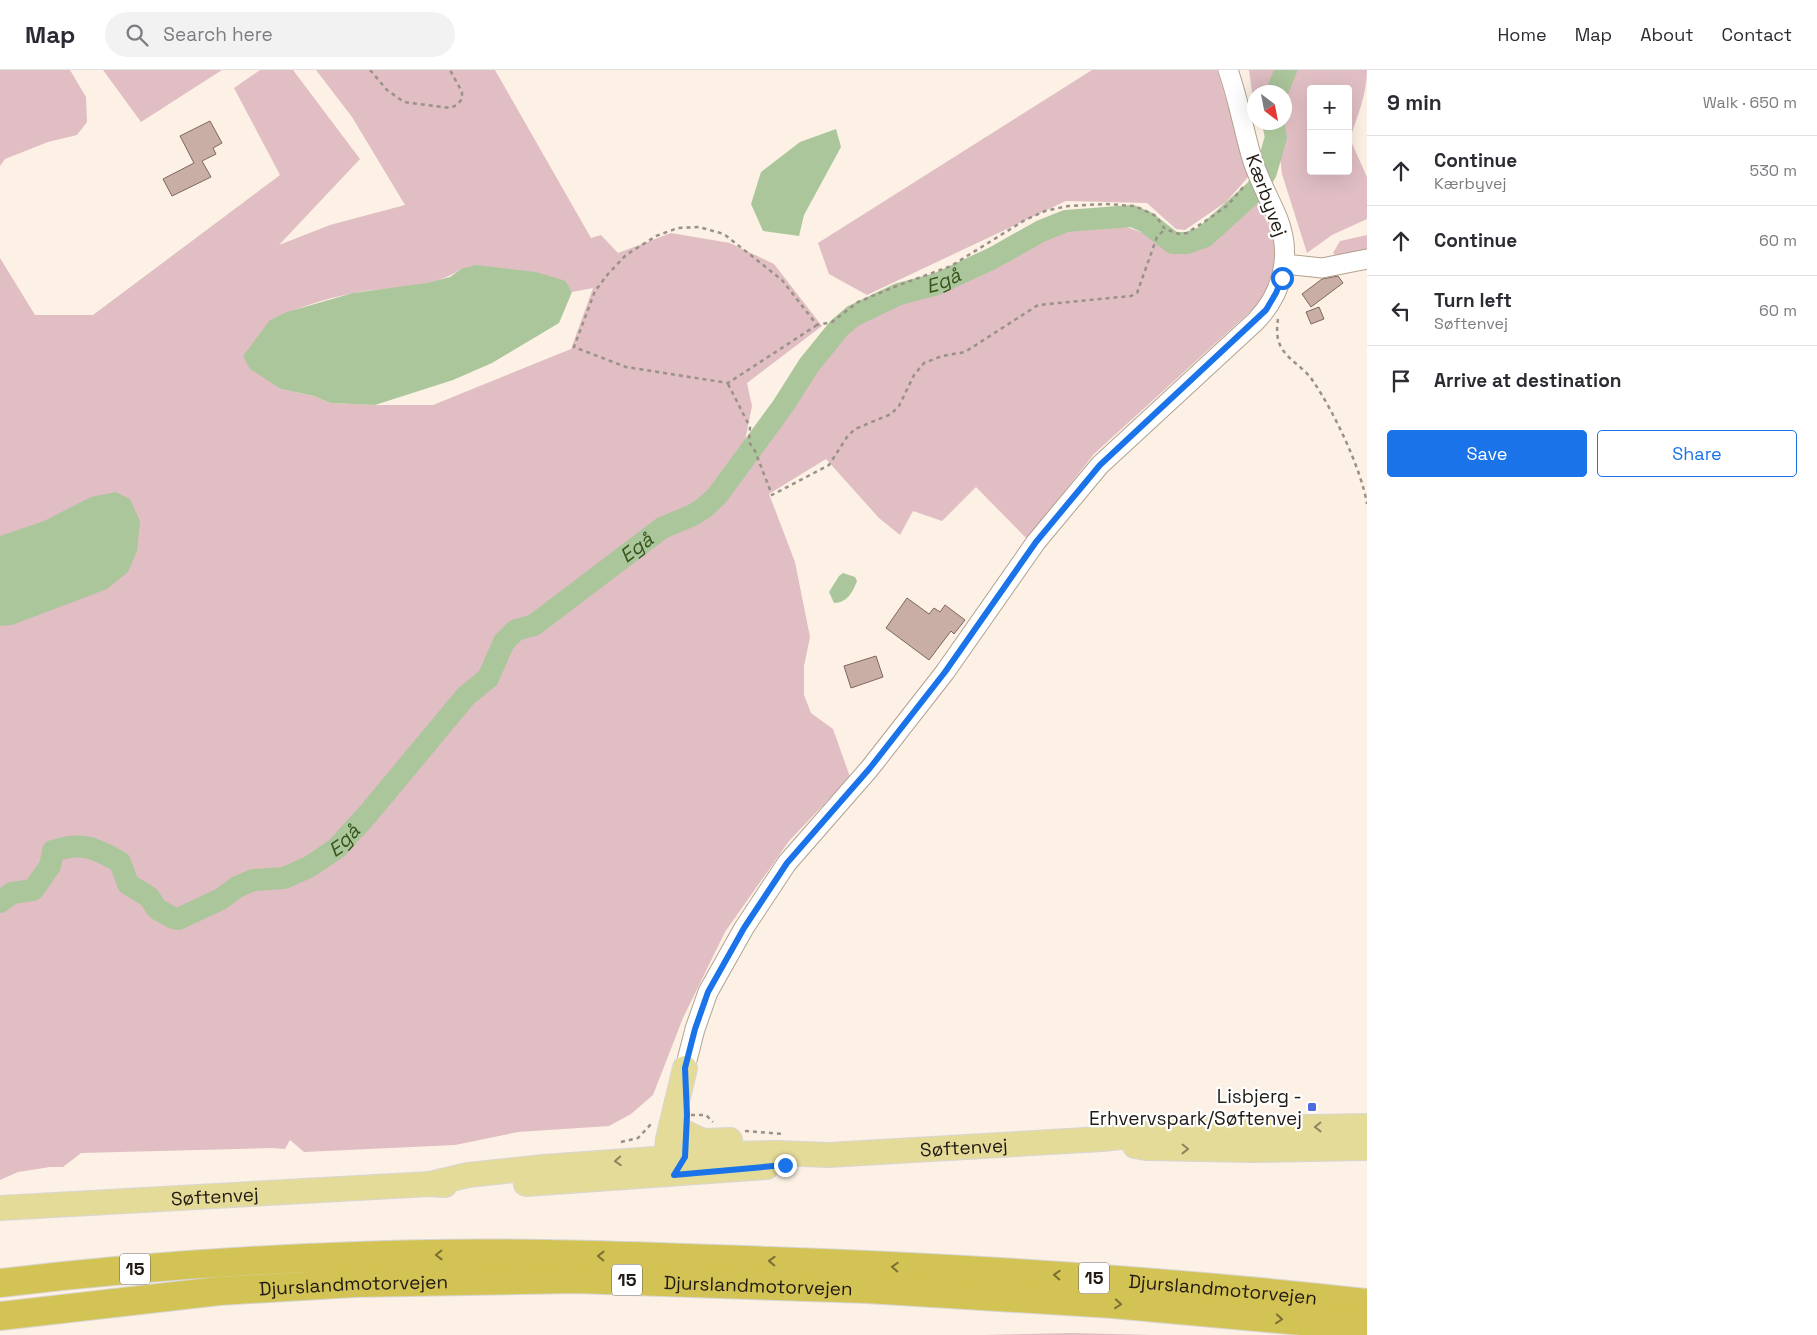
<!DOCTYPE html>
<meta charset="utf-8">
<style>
body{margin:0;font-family:"Space Grotesk",sans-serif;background:#f2f2f3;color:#2b2b33}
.controls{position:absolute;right:15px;top:15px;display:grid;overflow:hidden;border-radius:5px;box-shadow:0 5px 20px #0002}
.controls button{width:45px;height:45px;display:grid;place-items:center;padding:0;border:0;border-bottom:1px solid #e1e1e2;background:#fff;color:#2b2b33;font:25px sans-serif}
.compass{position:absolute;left:1247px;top:15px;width:45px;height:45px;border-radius:50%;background:#fff;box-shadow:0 5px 20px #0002;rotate:148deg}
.stop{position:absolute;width:15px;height:15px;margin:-11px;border:4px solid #1a73e8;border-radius:50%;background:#fff}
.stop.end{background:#1a73e8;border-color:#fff;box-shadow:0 1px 5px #0008}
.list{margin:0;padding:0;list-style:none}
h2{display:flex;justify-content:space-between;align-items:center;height:65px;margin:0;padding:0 20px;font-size:21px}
h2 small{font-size:16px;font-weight:400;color:#7c7c81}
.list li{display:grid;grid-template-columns:32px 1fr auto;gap:15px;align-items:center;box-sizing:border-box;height:70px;padding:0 20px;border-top:1px solid #e1e1e2}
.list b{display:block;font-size:19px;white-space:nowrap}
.list p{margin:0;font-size:16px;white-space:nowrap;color:#7c7c81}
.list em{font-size:16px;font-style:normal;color:#7c7c81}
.actions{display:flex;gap:10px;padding:15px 20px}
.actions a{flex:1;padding:11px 0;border:1px solid #1a73e8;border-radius:5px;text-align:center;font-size:18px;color:#1a73e8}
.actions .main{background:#1a73e8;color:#fff}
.icon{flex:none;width:28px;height:28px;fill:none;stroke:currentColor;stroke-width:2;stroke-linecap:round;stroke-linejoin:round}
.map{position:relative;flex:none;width:1367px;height:1265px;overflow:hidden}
header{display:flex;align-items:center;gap:30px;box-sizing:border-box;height:70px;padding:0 25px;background:#fff;border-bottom:1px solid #e1e1e2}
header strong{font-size:24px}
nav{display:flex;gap:28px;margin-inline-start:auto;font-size:18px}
.search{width:350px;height:45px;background:#f2f2f3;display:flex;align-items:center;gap:12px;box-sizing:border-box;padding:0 18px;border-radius:28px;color:#7c7c81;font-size:19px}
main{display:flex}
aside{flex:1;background:#fff}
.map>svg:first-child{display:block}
.green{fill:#e0bec4;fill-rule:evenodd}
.water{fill:#acc69c}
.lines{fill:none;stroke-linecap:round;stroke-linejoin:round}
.river{stroke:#acc69c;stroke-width:22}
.building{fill:#c9aea5;stroke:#7f665f}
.minor-casing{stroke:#b3a18e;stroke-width:21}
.major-casing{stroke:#d7d6d5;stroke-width:26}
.highway-casing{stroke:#d7d6d5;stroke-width:30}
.path{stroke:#9a9187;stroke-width:2.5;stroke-dasharray:4 4;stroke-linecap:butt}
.minor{stroke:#fff;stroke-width:19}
.major{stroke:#e5db98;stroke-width:24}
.highway{stroke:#d3c354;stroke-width:28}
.oneway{stroke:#8d855d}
.oneway2{stroke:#7a6f34}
.route{stroke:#1a73e8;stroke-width:6}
.poi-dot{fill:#4f6be0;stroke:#fff;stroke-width:2}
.labels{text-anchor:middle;stroke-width:4.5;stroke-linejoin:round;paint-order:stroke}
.shield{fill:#fff;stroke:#645f5a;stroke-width:1}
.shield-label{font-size:18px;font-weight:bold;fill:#221b14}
.street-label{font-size:19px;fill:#221b14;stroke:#fff}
.poi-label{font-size:19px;fill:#221b14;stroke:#fff;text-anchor:end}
.water-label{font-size:20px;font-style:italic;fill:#35551b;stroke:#fff}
</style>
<header>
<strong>Map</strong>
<div class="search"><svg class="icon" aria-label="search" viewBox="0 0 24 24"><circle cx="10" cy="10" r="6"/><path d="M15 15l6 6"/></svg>Search here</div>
<nav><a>Home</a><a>Map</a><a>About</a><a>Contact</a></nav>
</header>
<main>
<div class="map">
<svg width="1367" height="1265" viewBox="0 0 1367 1265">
<rect width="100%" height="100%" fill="#fcf1e4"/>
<path class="green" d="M0,0H70L86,27L87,52L77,65L48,72L5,89L0,96Z
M103,0H222L141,52Z
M260,0H293L360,89L279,175L330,155L405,135L352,47L316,0H495L591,168L601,165L618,183L671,163L730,173L774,194L822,256L747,313L752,336L744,376L753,383L845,256L898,229L936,219L1058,160L1124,156L1149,165L1174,179L1211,170L1255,128L1278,174L1275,219L1094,384L1027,469L976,417L942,451L913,441L900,465L879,448L826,389L769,424L795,492L810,567L804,596V625L811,643L833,659L850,707L789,771L725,862L683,948L653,1025L631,1044L609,1056L518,1062L455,1075L304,1082L290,1070L285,1079L272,1078L81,1083L63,1097H50L18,1102L0,1110V188L35,245H93L280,105L234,18ZM461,199L566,211L572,222L593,218L571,279L433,335H375L330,333L314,326L281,319L270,250C294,239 327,228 354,223C389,216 431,220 461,199Z
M1092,0H1217L1250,105L1226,132L1185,160L1176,159L1147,133L1066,131L867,225L829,204L818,173Z
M1249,0H1283L1271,22H1254V36Z
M1290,0H1367C1367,25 1357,46 1350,69L1367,107V149L1332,165L1307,183L1282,104L1276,53L1284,52V22H1281ZM1311,19H1348V101H1311Z
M1367,165V181L1338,187L1333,183L1340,171Z
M1071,1263L1152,1265H983Z"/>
<path class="water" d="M836,59L841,77L804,145L799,166L763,161L751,134L761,102L800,72Z
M476,195L536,202L566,211L572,222L559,253L492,293L453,310L375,335L330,333L314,326L281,319L250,299L243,286L270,250L287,242L353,223L427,213L450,207L461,199Z
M116,422L130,429L140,451L137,481L128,502L107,519L12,555L0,556V466L44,451L91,427Z
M843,503L855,507L857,511C853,522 847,533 834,533L829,522L839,506Z"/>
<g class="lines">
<g class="river">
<path d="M1277,22L1286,0"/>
<path id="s1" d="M0,832L12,823L33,820L50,796L53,781C82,771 94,778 120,792L128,814L149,827L157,839L173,848L178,849L221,829L237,817L253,810L284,808L309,797L337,778L367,745L466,626L488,608L504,572L516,560L534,555L662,458L693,445L704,438L717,426L783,336L809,295L839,258L853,246L899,224L937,214L993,188L1041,161L1066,151L1132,146L1146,152L1173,173H1187L1204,167L1256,120L1266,102L1276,67L1273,52"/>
</g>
</g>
<path class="building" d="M210,51L222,73L213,78L216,84L202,91L211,107L172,126L163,109L194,93L180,66Z
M1338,206L1343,213L1311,237L1302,224L1322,209Z
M1319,237L1324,249L1311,254L1306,242Z
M907,528L929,544L934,538L940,542L945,535L965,550L954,564L951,561L929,590L886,558Z
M876,586L883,607L851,618L844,596Z"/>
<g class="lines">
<defs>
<path id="minor" d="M1285,194L1322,198L1367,189
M685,998L695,959L708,922L744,858L787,793L870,698L945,602L1036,472L1100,395L1256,251C1283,223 1292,185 1278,149C1269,127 1257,107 1251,85C1243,57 1238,28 1228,0"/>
<g id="major">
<path d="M686,1063L703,1071L730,1070"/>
<path d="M1135,1076L1146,1078L1251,1080L1367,1078"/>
<path d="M672,1101L666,1088L668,1069L685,998"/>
<path id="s2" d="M430,1114L468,1105L543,1097L725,1084L777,1083L828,1085L1102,1069L1194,1059L1367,1056"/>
<path d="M526,1114L767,1097"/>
<path id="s3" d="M0,1138L430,1114L445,1115"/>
</g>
<g id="highway">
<path id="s4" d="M0,1213C119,1199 237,1190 357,1186C494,1180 632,1186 770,1191C969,1198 1168,1211 1367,1233"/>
<path id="s5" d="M0,1246L219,1221L354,1213L575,1209L867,1219L1113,1234L1367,1257"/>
</g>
</defs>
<use href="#minor" class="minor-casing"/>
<use href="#major" class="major-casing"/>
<use href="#highway" class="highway-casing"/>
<path class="path" d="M370,0L387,20L404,32L450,38L457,35L462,29V22L450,0
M1278,249C1277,257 1276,266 1280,275C1287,290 1304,297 1313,311C1334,342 1361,398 1367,434
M817,255L728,313L626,297L574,277L595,221L608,204L626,185L656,166L678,158L699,157L724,164L782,210L817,255L832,252L858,232L894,217L951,196L1025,150L1045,141L1068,136L1105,134L1135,136L1156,146L1165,159L1179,164L1187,163L1207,150L1228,135L1245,115
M728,314L750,357L749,372L755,381L772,425L829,395L847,367L855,359L891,344L899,336L914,305L924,293L942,286L965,282L1038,235L1131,226L1137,223L1157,167L1165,159
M691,1045H706L713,1052
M745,1061L784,1064
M621,1072L638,1068L653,1052"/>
<use href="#minor" class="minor"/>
<use href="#major" class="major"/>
<use href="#highway" class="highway"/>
</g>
<defs><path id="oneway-chevron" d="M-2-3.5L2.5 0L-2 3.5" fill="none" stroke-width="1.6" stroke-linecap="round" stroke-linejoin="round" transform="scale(1.25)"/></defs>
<g class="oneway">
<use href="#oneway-chevron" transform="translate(1318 1057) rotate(179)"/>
<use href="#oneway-chevron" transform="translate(1185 1079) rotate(1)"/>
<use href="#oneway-chevron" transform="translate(618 1091) rotate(176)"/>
</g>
<g class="oneway2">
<use href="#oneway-chevron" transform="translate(439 1185) rotate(179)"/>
<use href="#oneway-chevron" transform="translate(601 1186) rotate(-179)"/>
<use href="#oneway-chevron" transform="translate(772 1191) rotate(-178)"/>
<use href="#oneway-chevron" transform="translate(895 1197) rotate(-177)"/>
<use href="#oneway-chevron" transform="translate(1057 1205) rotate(-177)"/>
<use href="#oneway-chevron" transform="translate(1118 1234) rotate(5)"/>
<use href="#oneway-chevron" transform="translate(1279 1249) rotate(5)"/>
</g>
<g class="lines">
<path class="route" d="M785,1095L674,1105L685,1087L687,1045L685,998L695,959L708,922L744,858L787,793L870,698L945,602L1036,472L1100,395L1266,240L1276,223L1282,208"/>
</g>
<rect class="poi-dot" x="1307" y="1032" width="10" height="10" rx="2.5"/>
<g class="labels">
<g class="shield">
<rect x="120" y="1183.5" width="30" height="31" rx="4"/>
<rect x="1079" y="1192.5" width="30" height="31" rx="4"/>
<rect x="612" y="1194.5" width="30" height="31" rx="4"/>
</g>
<g class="shield-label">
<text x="135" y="1205">15</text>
<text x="1094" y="1214">15</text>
<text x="627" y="1216">15</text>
</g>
<g class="street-label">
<text transform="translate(1267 125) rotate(70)" y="7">Kærbyvej</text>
<text dy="7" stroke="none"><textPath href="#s2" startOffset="536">Søftenvej</textPath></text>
<text dy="7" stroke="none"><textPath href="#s3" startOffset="215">Søftenvej</textPath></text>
<text dy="7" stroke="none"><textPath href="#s5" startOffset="355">Djurslandmotorvejen</textPath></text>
<text dy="7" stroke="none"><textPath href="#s5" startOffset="760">Djurslandmotorvejen</textPath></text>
<text dy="7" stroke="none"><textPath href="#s4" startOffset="1225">Djurslandmotorvejen</textPath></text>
</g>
<g class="poi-label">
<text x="1302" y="1033">Lisbjerg -<tspan x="1302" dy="22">Erhvervspark/Søftenvej</tspan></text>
</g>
<g class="water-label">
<text dy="7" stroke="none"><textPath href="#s1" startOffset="1266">Egå</textPath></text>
<text dy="7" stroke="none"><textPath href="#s1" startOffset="846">Egå</textPath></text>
<text dy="7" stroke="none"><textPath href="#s1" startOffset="425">Egå</textPath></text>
</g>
</g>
</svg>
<div class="controls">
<button>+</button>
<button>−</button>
</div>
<svg class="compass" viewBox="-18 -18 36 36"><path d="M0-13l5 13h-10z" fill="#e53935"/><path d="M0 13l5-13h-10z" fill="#7c7c81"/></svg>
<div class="stop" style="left:1282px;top:208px"></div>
<div class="stop end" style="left:785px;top:1095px"></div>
</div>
<aside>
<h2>9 min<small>Walk · 650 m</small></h2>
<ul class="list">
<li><svg class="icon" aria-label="ahead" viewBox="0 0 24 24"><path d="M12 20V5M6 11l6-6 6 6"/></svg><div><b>Continue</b><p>Kærbyvej</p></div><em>530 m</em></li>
<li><svg class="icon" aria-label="ahead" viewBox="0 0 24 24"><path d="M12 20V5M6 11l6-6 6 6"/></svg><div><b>Continue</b></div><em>60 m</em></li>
<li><svg class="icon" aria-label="left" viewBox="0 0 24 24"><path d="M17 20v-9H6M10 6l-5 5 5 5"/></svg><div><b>Turn left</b><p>Søftenvej</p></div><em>60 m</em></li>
<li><svg class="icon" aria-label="arrive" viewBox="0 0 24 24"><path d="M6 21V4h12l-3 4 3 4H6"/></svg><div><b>Arrive at destination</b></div></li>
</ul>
<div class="actions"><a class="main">Save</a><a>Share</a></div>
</aside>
</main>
